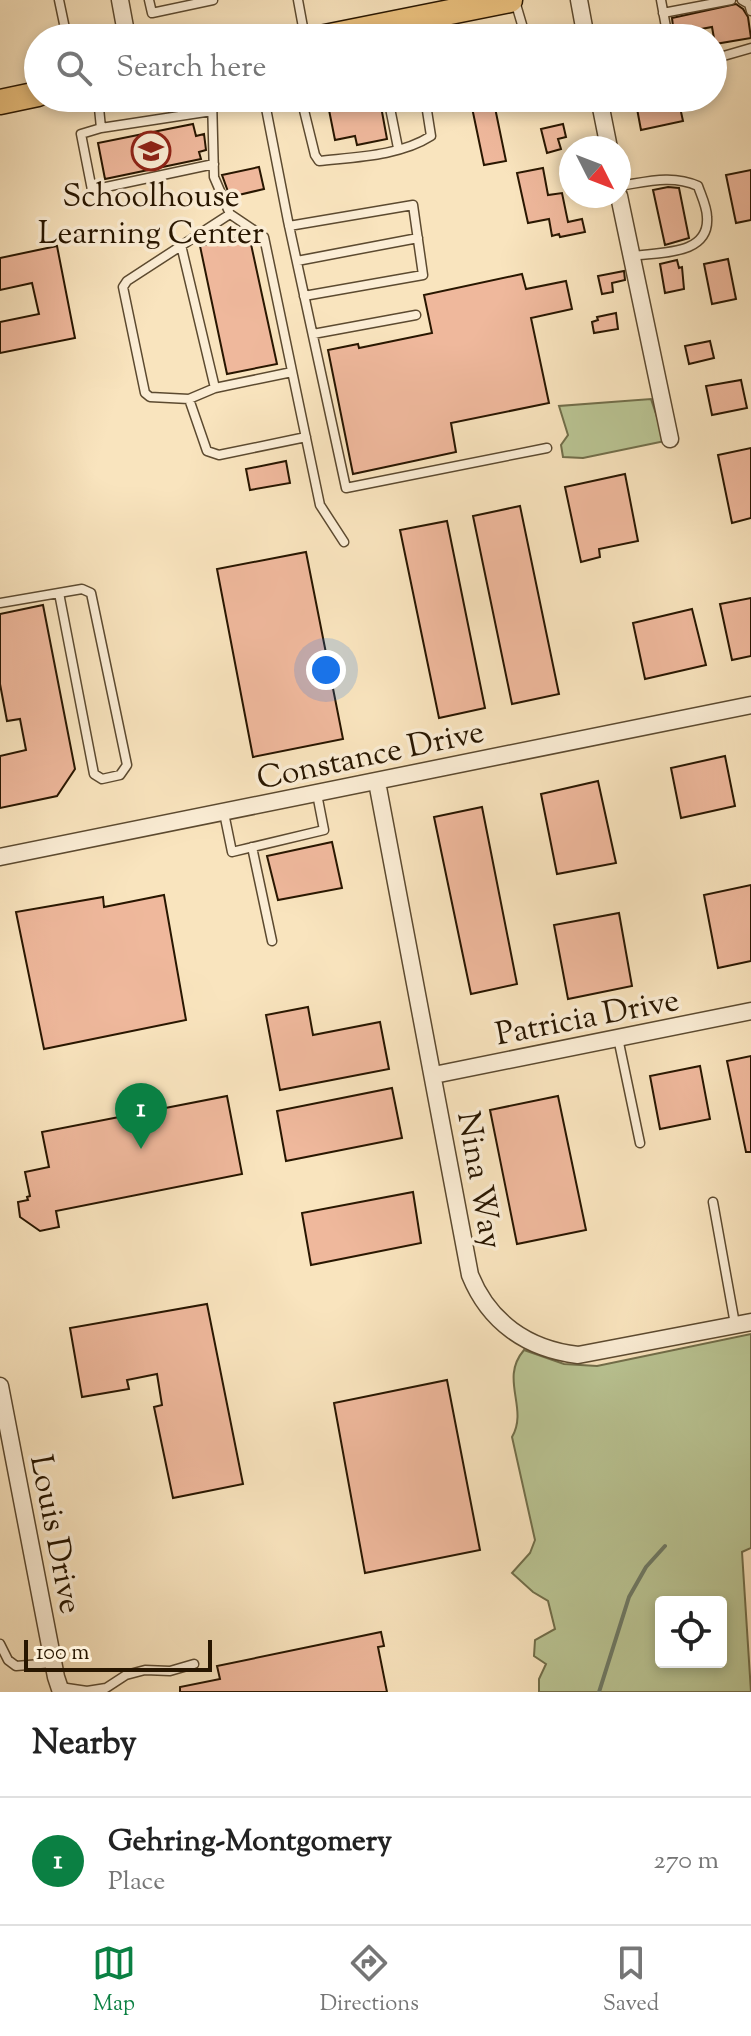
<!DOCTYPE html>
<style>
body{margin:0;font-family:"Sorts Mill Goudy",serif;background:#f2f2f2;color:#222}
.controls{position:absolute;right:24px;bottom:24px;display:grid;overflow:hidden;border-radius:8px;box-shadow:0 4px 12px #0003}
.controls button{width:72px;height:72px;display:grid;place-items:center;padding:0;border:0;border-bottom:2px solid #e0e0e0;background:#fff;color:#222;font:40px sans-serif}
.compass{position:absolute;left:559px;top:136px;width:72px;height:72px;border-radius:50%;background:#fff;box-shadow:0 4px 12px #0003;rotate:132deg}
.scale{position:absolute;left:24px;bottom:20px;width:188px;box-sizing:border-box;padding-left:8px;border:4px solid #281600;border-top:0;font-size:22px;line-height:28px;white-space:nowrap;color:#281600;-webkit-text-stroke:6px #fbedd5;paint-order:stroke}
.you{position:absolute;left:326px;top:670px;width:28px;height:28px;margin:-20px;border:6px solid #fff;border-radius:50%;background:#1a73e8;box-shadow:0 0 0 12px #1a73e833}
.badge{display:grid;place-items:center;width:52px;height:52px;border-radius:50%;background:#0b8043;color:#fff;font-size:26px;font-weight:700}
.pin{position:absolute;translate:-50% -66px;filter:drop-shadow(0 2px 4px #0008)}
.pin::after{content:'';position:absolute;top:42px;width:28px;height:24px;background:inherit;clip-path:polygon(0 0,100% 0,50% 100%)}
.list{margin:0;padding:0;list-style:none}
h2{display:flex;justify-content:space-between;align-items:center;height:104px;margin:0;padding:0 32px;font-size:34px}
h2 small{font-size:26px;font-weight:400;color:#767676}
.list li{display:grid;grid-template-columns:52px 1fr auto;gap:24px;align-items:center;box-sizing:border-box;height:128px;padding:0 32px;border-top:2px solid #e0e0e0}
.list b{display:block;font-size:30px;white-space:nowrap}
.list p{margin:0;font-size:26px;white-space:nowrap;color:#767676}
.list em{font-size:26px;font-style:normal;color:#767676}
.icon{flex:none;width:44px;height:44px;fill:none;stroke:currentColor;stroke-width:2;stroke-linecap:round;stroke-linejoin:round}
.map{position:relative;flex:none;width:751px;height:1692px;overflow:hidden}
.search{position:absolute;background:#fff;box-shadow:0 4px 12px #0003;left:24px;right:24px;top:24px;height:88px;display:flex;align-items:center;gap:20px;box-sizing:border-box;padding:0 28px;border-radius:44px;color:#767676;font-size:30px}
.sheet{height:232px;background:#fff}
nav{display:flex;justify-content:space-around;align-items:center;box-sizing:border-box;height:112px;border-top:2px solid #e0e0e0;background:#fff;font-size:22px;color:#767676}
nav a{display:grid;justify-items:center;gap:4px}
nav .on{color:#0b8043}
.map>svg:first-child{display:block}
.green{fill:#bac594;stroke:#716e4a;stroke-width:2;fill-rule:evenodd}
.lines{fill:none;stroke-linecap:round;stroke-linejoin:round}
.stream{stroke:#6f7b67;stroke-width:4}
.building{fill:#efb89c;stroke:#281600;stroke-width:2}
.service-casing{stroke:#5c4a30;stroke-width:11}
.minor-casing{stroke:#5c4a30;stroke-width:19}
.primary-casing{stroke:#281600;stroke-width:27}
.service{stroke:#fbedd5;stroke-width:8}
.minor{stroke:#fbedd5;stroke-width:16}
.primary{stroke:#ecc27f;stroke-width:24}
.labels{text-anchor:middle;stroke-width:7;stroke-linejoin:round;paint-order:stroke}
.poi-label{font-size:32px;fill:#281600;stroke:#fbedd5}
.street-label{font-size:32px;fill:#281600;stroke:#fbedd5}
</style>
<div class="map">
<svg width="751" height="1692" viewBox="0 0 751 1692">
<rect width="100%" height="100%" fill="#f9e4be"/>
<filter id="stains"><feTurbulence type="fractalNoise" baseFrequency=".0025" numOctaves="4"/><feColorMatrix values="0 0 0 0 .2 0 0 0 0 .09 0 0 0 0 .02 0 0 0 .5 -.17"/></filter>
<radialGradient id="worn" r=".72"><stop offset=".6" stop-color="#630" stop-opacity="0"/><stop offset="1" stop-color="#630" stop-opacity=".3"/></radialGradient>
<path class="green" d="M651,399L665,441L583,458L563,457L561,445L568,435L559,406Z
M751,1334V1548L742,1552L751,1692H539V1679L546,1664L534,1656L535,1640L555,1629L548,1601L533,1592L512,1573L530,1553L535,1540L512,1437C529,1408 499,1379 524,1350L564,1364L597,1366ZM721,1602V1662H661V1602Z"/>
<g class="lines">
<path class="stream" d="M599,1692L629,1597L646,1567L665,1546"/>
</g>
<path class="building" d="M736,4L743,9L748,17L751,38L715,44L712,27L674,34L672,18Z
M354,98L355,106L380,101L387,139L357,145L355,136L335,140L329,110L344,107L342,101Z
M470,98H493L506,161L484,165Z
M635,98H678L683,121L641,130Z
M193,124L196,136L204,134L206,150L199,152L201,159L105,179L98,143Z
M563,124L566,137L558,139L561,149L547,153L541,129Z
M259,167L264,189L230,197L222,175Z
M543,168L548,195L562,193L568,222L582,219L585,232L560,237L559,234L552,236L549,219L528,223L517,173Z
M751,170V220L736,223L726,175Z
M668,187L679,188L689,238L665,245L653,190Z
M249,235L277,364L227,374L200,246Z
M57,246L75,338L0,353V322L39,314L32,283L0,290V258Z
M728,259L736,299L712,304L704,264Z
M677,260L679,268L682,267L684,289L665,293L660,264Z
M624,271L625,280L612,283L613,292L602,294L598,276Z
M522,274L526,289L566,281L572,309L531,318L549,403L451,423L456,452L353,474L328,350L358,344L359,348L432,333L424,295Z
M616,313L618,329L594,333L592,322L598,320L597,317Z
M710,341L714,358L689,364L685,346Z
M741,380L747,408L712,415L706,386Z
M751,448V518L732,523L718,455Z
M286,461L290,483L250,490L246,469Z
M625,474L638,541L599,549L600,557L581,562L565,487Z
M520,506L559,694L512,704L473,516Z
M447,521L485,708L439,718L400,530Z
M306,552L343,739L253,757L217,569Z
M751,598V656L732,660L720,604Z
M43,605L75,769L57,796L0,808V756L26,750L20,719L7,721L0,684V614Z
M692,609L706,665L645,679L633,623Z
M725,756L735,806L681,818L671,768Z
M598,781L616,863L557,874L541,794Z
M482,807L517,984L471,994L434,817Z
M332,842L342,888L278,900L267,856Z
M751,885V961L718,968L704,895Z
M164,895L186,1020L44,1049L16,912L103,897L104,907Z
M619,913L632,986L568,999L554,925Z
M308,1007L313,1035L380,1022L389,1069L280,1090L266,1015Z
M751,1056V1152H746L727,1061Z
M700,1066L710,1119L660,1129L650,1076Z
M392,1088L402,1138L286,1161L277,1111Z
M227,1096L242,1174L56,1211L59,1227L40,1231L20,1217L18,1202L28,1200L27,1197L30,1196L25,1172L49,1167L42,1132Z
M558,1096L586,1230L517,1244L490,1110Z
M413,1192L421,1243L311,1265L302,1213Z
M207,1304L243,1484L173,1498L154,1407L162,1405L157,1374L127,1380L129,1389L82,1397L70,1328Z
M447,1380L480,1550L365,1573L334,1403Z
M381,1632L384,1646L378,1647L387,1692H180V1687L220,1679L217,1666Z"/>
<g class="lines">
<defs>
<path id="service" d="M59,0L67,38
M149,0L152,13L213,0
M298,0L305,38
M661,0L668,38
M742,0L749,4L751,11
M515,1L526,38
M663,13L731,0
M713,55L720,57L751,48
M98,98L101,128L81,134L92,190L214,164
M212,98L214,177L230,214L264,237L320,505L344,542
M264,98L288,221L346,488L547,448
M301,98L315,155L319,161C355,157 400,156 431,136L425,98
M388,98L398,148
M101,128L212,111
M619,186C646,182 672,174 698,186C701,195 707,207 707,217C710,256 659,252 632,256
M230,214L127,281L123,287L145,393L150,397L189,399L207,451L219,455L306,437
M289,226L413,205L423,275L304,296
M181,245L215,388
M297,261L418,238
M313,334L416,315
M189,399L215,388L292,372
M0,603L82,589L91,593L127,765L120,775L102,779L94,774L59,593
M224,813L232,852L324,830L317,794
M252,847L272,941
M618,1038L640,1143
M713,1202L735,1324
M0,1644L8,1660L16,1666L53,1663
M60,1687L87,1691L106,1688L126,1675L145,1670L170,1671L194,1664"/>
<path id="minor" d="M120,0L127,38
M579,0L586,38
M599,98L609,148
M619,196L670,439
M377,782L470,1275C489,1322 527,1349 578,1355L751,1322
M0,857L751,705
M434,1075L751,1011
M0,1386L56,1677L61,1692"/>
<path id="primary" d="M320,38L510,0
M0,102L38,94"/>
</defs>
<use href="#service" class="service-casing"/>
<use href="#minor" class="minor-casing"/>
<use href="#primary" class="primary-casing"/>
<use href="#service" class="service"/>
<use href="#minor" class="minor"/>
<use href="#primary" class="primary"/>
</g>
<defs>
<symbol id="school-ring" viewBox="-11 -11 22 22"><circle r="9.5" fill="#fbedd5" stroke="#8f2418" stroke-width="1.5"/><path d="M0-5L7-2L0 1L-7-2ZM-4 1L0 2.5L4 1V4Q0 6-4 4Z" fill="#8f2418"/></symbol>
</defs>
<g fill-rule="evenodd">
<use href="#school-ring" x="129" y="129" width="44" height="44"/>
</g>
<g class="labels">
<g class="poi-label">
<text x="151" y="206">Schoolhouse<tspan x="151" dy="37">Learning Center</tspan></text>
</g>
<g class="street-label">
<text transform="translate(370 754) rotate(-12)" y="11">Constance Drive</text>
<text transform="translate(587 1016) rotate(-11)" y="11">Patricia Drive</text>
<text transform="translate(481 1180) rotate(80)" y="11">Nina Way</text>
<text transform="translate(57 1534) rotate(79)" y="11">Louis Drive</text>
</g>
</g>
<rect width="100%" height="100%" filter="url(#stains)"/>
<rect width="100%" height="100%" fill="url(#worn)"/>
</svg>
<div class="controls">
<button><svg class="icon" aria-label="locate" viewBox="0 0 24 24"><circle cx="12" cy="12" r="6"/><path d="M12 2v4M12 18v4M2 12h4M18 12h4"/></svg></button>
</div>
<svg class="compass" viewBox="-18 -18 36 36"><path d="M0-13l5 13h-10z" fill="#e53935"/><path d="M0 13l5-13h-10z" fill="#767676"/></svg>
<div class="scale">100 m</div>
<div class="you"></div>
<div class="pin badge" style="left:141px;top:1149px">1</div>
<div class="search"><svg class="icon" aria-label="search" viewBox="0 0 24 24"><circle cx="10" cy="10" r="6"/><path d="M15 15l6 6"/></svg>Search here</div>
</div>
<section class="sheet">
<h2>Nearby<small></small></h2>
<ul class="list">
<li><span class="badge">1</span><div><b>Gehring-Montgomery</b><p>Place</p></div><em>270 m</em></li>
</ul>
</section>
<nav>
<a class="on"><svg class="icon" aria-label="map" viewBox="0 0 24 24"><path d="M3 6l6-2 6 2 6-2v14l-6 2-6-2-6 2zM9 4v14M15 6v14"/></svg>Map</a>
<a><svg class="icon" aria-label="directions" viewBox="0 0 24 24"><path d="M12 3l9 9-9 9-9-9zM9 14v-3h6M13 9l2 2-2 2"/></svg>Directions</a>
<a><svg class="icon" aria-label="saved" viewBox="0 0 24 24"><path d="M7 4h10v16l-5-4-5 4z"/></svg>Saved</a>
</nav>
